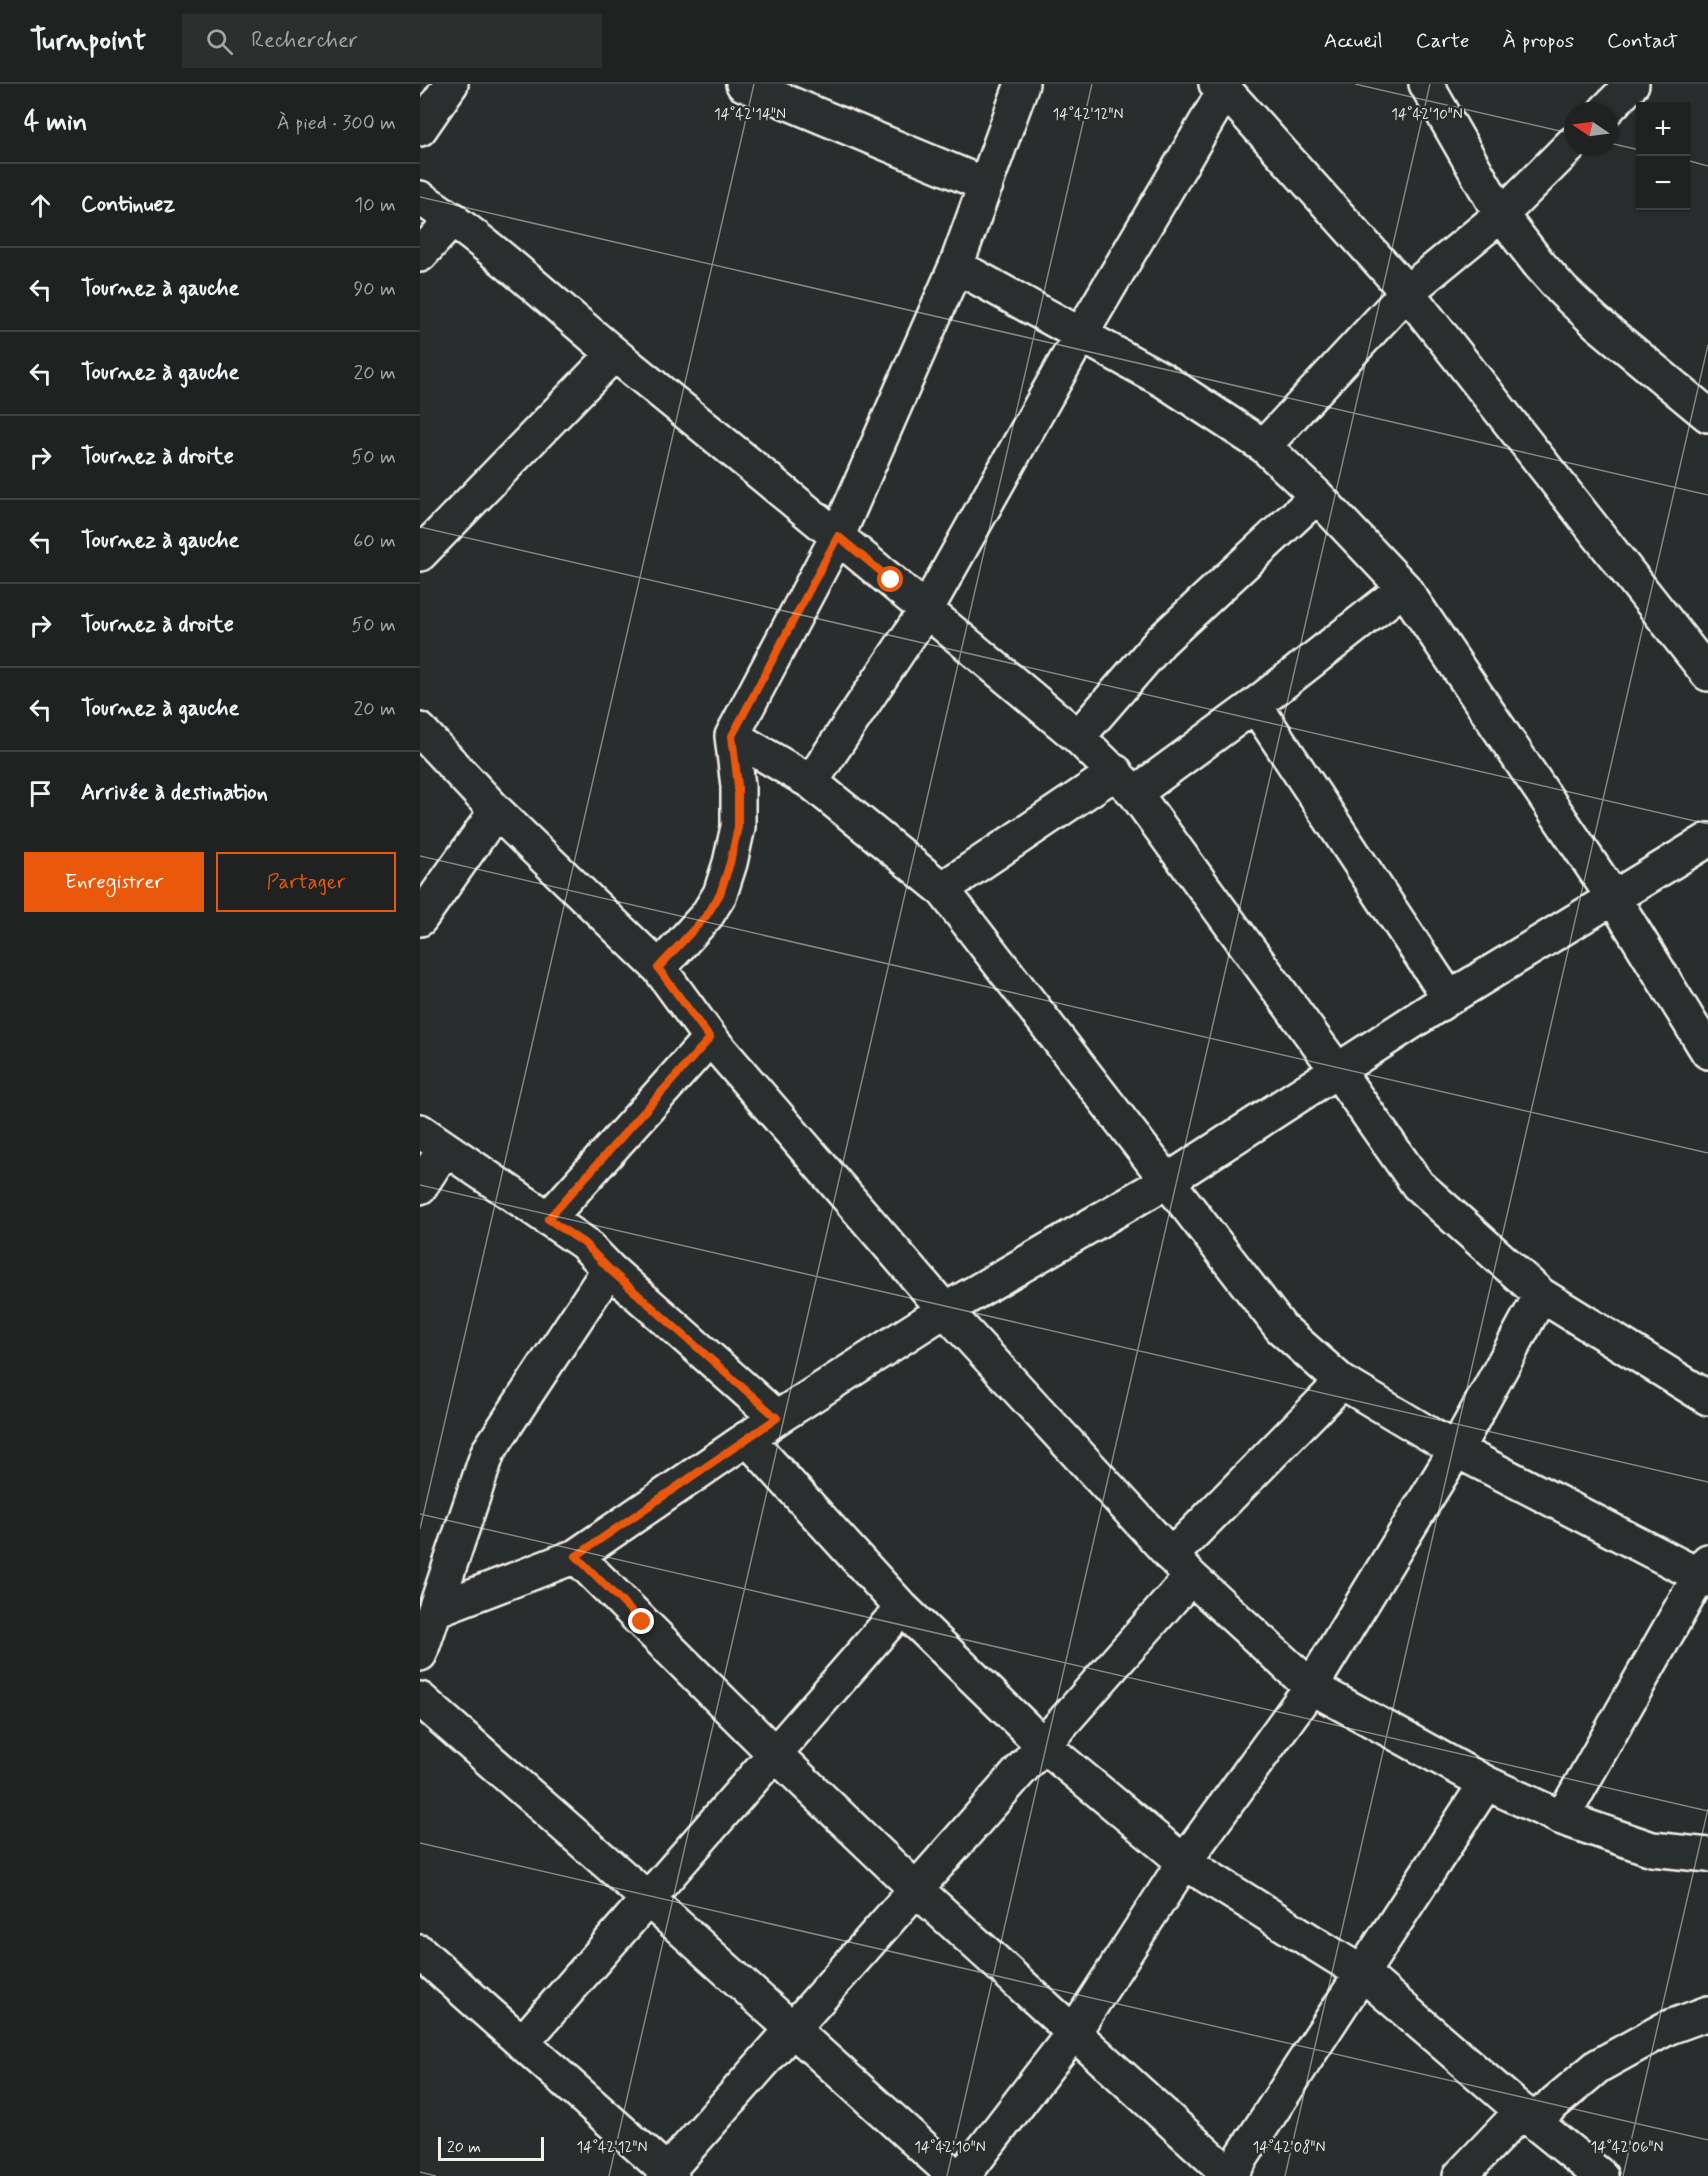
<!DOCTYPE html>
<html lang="fr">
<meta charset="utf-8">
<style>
body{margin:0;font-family:Mynerve,sans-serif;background:#2d2f2f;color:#f1f3f6}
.controls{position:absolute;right:18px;top:18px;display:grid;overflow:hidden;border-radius:0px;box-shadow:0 2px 4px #0004}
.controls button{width:54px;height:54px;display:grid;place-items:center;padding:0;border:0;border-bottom:2px solid #3d3f40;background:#202222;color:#f1f3f6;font:30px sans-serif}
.compass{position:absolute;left:1144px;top:18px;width:54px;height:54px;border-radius:50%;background:#202222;box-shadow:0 2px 4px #0004;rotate:283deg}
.scale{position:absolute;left:18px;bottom:15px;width:106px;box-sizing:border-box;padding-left:6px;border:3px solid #f4f1e8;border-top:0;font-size:16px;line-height:21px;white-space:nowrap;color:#f4f1e8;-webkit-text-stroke:4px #2a2d2e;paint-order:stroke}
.stop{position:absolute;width:18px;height:18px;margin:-14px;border:4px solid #ea580c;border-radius:50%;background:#fff}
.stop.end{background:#ea580c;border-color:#fff;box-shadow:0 2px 6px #0008}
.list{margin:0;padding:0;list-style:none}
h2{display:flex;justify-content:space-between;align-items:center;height:78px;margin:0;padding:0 24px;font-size:26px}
h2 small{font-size:20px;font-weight:400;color:#a2a4a5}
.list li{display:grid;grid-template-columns:39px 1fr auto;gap:18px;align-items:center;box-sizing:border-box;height:84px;padding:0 24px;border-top:2px solid #3d3f40}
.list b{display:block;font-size:22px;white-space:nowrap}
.list em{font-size:20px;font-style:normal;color:#a2a4a5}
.actions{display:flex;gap:12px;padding:18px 24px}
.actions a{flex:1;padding:14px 0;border:2px solid #ea580c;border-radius:0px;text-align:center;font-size:21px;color:#ea580c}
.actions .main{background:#ea580c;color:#fff}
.icon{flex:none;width:33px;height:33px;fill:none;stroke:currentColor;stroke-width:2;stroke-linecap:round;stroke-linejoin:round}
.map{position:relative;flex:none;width:1288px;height:2092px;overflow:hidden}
header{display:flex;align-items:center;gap:36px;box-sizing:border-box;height:84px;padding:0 30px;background:#202222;border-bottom:2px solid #3d3f40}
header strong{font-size:28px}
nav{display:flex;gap:33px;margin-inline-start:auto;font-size:21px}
.search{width:420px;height:54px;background:#2d2f2f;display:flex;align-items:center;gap:15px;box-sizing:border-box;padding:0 21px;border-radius:0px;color:#a2a4a5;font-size:22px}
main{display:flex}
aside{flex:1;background:#202222}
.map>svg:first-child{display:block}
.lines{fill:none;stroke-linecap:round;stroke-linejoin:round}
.street-casing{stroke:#f4f1e8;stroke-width:38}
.street{stroke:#2a2d2e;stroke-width:33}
.route{stroke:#ea580c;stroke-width:8}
.ticks{fill:none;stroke:#f4f1e8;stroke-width:1.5;stroke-opacity:0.45}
.ticks-label{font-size:15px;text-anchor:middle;fill:#f4f1e8;stroke:#2a2d2e;stroke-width:4.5;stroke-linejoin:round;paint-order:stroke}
</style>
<header>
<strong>Turnpoint</strong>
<div class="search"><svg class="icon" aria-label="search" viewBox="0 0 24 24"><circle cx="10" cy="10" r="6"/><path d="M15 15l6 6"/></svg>Rechercher</div>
<nav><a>Accueil</a><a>Carte</a><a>À propos</a><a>Contact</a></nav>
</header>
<main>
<aside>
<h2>4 min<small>À pied · 300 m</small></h2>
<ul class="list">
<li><svg class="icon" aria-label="ahead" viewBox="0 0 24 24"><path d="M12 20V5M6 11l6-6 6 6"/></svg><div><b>Continuez</b></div><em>10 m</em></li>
<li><svg class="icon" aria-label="left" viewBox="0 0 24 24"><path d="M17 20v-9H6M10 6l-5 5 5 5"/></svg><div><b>Tournez à gauche</b></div><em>90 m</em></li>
<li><svg class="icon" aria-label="left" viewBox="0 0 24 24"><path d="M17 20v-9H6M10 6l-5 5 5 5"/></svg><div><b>Tournez à gauche</b></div><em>20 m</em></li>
<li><svg class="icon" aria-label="right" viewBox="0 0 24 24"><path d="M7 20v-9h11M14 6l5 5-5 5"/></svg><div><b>Tournez à droite</b></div><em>50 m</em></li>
<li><svg class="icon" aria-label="left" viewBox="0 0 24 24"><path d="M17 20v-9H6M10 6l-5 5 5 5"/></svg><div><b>Tournez à gauche</b></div><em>60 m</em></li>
<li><svg class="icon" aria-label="right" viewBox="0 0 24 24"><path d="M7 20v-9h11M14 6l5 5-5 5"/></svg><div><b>Tournez à droite</b></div><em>50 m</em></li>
<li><svg class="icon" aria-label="left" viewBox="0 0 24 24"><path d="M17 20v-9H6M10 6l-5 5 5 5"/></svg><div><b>Tournez à gauche</b></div><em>20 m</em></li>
<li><svg class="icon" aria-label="arrive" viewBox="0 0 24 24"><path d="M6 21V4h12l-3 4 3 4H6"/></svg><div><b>Arrivée à destination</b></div></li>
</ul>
<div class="actions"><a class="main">Enregistrer</a><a>Partager</a></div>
</aside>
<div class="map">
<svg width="1288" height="2092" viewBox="0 0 1288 2092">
<rect width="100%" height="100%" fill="#2a2d2e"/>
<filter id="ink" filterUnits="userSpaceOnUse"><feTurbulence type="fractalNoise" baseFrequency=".0167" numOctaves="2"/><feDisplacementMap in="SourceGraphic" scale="12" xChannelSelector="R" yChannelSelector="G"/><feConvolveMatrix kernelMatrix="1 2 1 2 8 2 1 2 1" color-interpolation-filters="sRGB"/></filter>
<g filter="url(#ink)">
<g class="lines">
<defs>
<path id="street" d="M323,0L566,101
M796,0L805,6L987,208L1288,590
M1006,0L1081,131L1119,180L1143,207L1177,239L1288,331
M1185,27L1212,0
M0,45L31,0
M0,114C74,161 137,224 204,278C357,402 508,527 658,653L715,709L917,986L998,1101L1121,1211L1288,1314
M0,171L33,135
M536,182L743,296L844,362L897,412L984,504L1193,813L1288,968
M844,362L987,208L1081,131L1153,59
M0,470L194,270
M835,621L1029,914
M0,646L76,727L239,884L290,954L525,1226L771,1493L891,1603L1066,1699L1142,1734L1232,1765L1288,1771
M312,652L391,698L522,805L861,1244L922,1298L1036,1366L1288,1496
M658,653L741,557L897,412
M391,698L506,526L660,252L805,6
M715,709L835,621L984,504
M522,805L696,688
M0,835L76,727
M239,884L287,831L300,810L310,779L318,743V702L312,652L418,451L536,182L602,0
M0,1047L164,1159L189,1185L357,1334
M0,1103L25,1064
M128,1135L290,954
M327,1354L482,1524L623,1661L764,1778L942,1889L1113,2037L1181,2092
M156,1472L355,1670L496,1805L811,2092
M751,1472L922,1298
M15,1526L156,1472L357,1334L525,1226L747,1097L1029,914L1288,756
M0,1570L68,1368L189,1185
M0,1615L228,1815L535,2092
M1142,1734L1288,1477
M0,1868L252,2092
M102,1959L482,1524
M1113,2037L1178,1982L1247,1944L1288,1929
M810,2091L1066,1699
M243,2092L771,1493
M543,2092L654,1948L764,1778L891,1603L1036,1366L1121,1211
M1040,2092L1102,2027"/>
</defs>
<use href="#street" class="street-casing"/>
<use href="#street" class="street"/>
</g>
</g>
<g class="lines" filter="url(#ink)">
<path class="route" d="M222,1538L156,1472L357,1334L189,1185L164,1159L128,1135L290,954L238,884L287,831L300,810L310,779L318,743V702L312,652L418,452L471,496"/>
</g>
<path class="ticks" d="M935,0L1153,50M1189,59L1220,66M1266,76L1288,82M0,113L1288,411M0,443L1288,740M0,772L1288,1069M0,1101L1288,1398M0,1430L1288,1727M0,1445L334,0M0,1759L1288,2056M0,2088L16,2092M189,2092L672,0M527,2092L1010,0M865,2092L1288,261M1203,2092L1288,1725"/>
<g class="ticks-label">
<text x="330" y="35">14°42'14"N</text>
<text x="668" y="35">14°42'12"N</text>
<text x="1007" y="35">14°42'10"N</text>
<text x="192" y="2068">14°42'12"N</text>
<text x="530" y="2068">14°42'10"N</text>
<text x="869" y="2068">14°42'08"N</text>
<text x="1207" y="2068">14°42'06"N</text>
</g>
</svg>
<div class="controls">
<button>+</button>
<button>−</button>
</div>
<svg class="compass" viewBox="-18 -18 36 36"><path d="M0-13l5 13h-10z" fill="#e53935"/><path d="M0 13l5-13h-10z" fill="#a2a4a5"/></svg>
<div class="scale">20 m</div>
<div class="stop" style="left:471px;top:496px"></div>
<div class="stop end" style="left:222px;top:1538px"></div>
</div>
</main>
